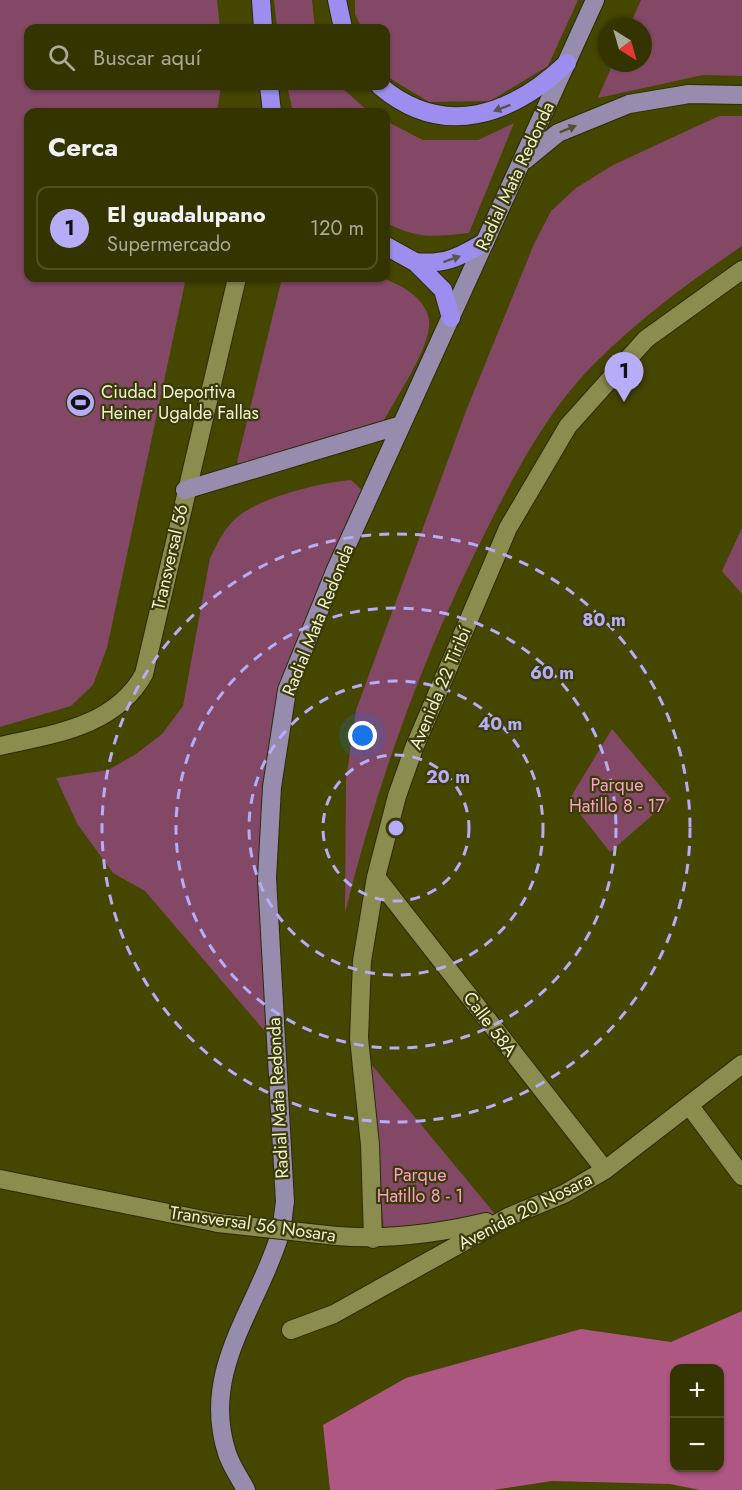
<!DOCTYPE html>
<html lang="es">
<meta charset="utf-8">
<style>
body{margin:0;font-family:Jost,sans-serif;background:#3c3c0a;color:#f1f3f6}
.controls{position:absolute;right:18px;bottom:18px;display:grid;overflow:hidden;border-radius:12px;box-shadow:0 2px 4px #0004}
.controls button{width:54px;height:54px;display:grid;place-items:center;padding:0;border:0;border-bottom:2px solid #4e4f22;background:#343400;color:#f1f3f6;font:30px sans-serif}
.compass{position:absolute;left:598px;top:18px;width:54px;height:54px;border-radius:50%;background:#343400;box-shadow:0 2px 4px #0004;rotate:143deg}
.you{position:absolute;left:363px;top:736px;width:21px;height:21px;margin:-15px;border:4px solid #fff;border-radius:50%;background:#1a73e8;box-shadow:0 0 0 9px #1a73e833}
.badge{display:grid;place-items:center;width:39px;height:39px;border-radius:50%;background:#b6acf8;color:#111;font-size:20px;font-weight:700}
.pin{position:absolute;translate:-50% -50px;filter:drop-shadow(0 2px 3px #0008)}
.pin::after{content:'';position:absolute;top:32px;width:21px;height:18px;background:inherit;clip-path:polygon(0 0,100% 0,50% 100%)}
.list{margin:0;padding:0;list-style:none}
h2{display:flex;justify-content:space-between;align-items:center;height:78px;margin:0;padding:0 24px;font-size:26px}
h2 small{font-size:20px;font-weight:400;color:#a9aa99}
.list li{display:grid;grid-template-columns:39px 1fr auto;gap:18px;align-items:center;box-sizing:border-box;height:84px;margin:0 12px 12px;padding:0 12px;border:2px solid #4e4f22;border-radius:12px}
.list b{display:block;font-size:22px;white-space:nowrap}
.list p{margin:0;font-size:20px;white-space:nowrap;color:#a9aa99}
.list em{font-size:20px;font-style:normal;color:#a9aa99}
.icon{flex:none;width:33px;height:33px;fill:none;stroke:currentColor;stroke-width:2;stroke-linecap:round;stroke-linejoin:round}
.map{position:relative;flex:none;width:742px;height:1490px;overflow:hidden}
.search{position:absolute;background:#343400;box-shadow:0 2px 4px #0004;left:24px;top:24px;width:366px;height:66px;display:flex;align-items:center;gap:15px;box-sizing:border-box;padding:0 21px;border-radius:12px;color:#a9aa99;font-size:22px}
.panel{position:absolute;background:#343400;box-shadow:0 2px 4px #0004;left:24px;top:108px;width:366px;height:174px;border-radius:12px}
.map>svg:first-child{display:block}
.green{fill:#824865}
.forest{fill:#ae5783;fill-rule:evenodd}
.lines{fill:none;stroke-linecap:round;stroke-linejoin:round}
.minor-casing{stroke:#2a2b09;stroke-width:20}
.major-casing{stroke:#2a2b09;stroke-width:20}
.highway-casing{stroke:#2a2b09;stroke-width:20}
.minor{stroke:#8b8d4f;stroke-width:18}
.major{stroke:#968dae;stroke-width:18}
.highway{stroke:#9d8dee;stroke-width:18}
.minor-bridge-casing{stroke:#2a2b09;stroke-width:20;stroke-linecap:butt}
.minor-bridge{stroke:#8b8d4f;stroke-width:18}
.oneway{fill:#58544e}
.oneway2{fill:#515032}
.ring{fill:none;stroke:#b6acf8;stroke-width:3;stroke-dasharray:10 8}
.labels{text-anchor:middle;stroke-width:4.5;stroke-linejoin:round;paint-order:stroke}
.street-label{font-size:18px;fill:#eef0d0;stroke:#3a3b09}
.poi-label{font-size:18px;fill:#eef0d0;stroke:#3a3b09;text-anchor:start}
.park-label{font-size:18px;fill:#fd9ecc;stroke:#3a3b09}
.centre{fill:#b6acf8;stroke:#3a3b09;stroke-width:3}
.ring-label{font-size:18px;text-anchor:middle;font-weight:bold;fill:#b6acf8;stroke:#3a3b09;stroke-width:4.5;stroke-linejoin:round;paint-order:stroke}
</style>
<div class="map">
<svg width="742" height="1490" viewBox="0 0 742 1490">
<rect width="100%" height="100%" fill="#454600"/>
<path class="green" d="M0,0H217L220,28H28V86H221L217,112H28V278H186L107,648L93,685L71,706L0,727Z
M274,0H312L315,28H277Z
M355,0H578L548,66L490,101L429,102L386,76V28H362L355,14Z
M641,0H742V76L703,75L598,98L613,63H643V27H629Z
M287,86H340L369,112H293Z
M719,116H742V246C689,282 639,319 594,364C548,410 517,470 488,527C425,650 378,779 345,913L346,780L356,710L466,411L534,244L551,211L576,188L613,165Z
M386,121L423,140H478L514,123L469,233C433,237 418,239 386,223Z
M282,278C303,278 366,273 382,278C403,285 432,302 429,327C427,352 396,398 383,422L244,468L237,462Z
M351,480L363,491L305,637L262,822L258,903L265,956L268,1035L145,891L113,873L78,825L56,778L108,770L136,754L162,734L183,706L210,558C217,544 224,529 236,518C261,497 319,483 351,480Z
M742,528V594L722,571Z
M612,729L671,799L610,852L569,800Z
M366,1058L495,1214L384,1231Z"/>
<path class="forest" d="M742,1311V1490H700L670,1484L552,1481L493,1490H330L323,1425L406,1378L581,1329L671,1342ZM674,1368H720V1468H674Z"/>
<g class="lines">
<defs>
<path id="minor" d="M0,746C53,734 115,727 144,674L237,278
M376,877L605,1170
M689,1105L742,1176
M0,1179L218,1223
M337,1236C388,1240 436,1234 486,1222
M373,1239L370,1145L359,1038L362,961L376,877L397,796L414,748L508,528L568,426L646,339L742,270
M291,1330L334,1314L508,1217L564,1194L605,1170L742,1064"/>
<path id="major" d="M525,160L558,133L629,104L689,94L742,95
M185,490L401,425
M246,1490C240,1478 231,1466 227,1453C200,1370 258,1308 280,1234C283,1224 283,1213 285,1202L267,878L272,787L287,690L336,569L595,0"/>
<path id="highway" d="M261,0L263,28
M337,0L343,28
M269,86L272,112
M380,86C444,140 512,115 567,63
M386,246L415,262L443,290L451,318
M415,262C446,265 459,257 485,242"/>
</defs>
<use href="#minor" class="minor-casing"/>
<use href="#major" class="major-casing"/>
<use href="#highway" class="highway-casing"/>
<use href="#minor" class="minor"/>
<use href="#major" class="major"/>
<use href="#highway" class="highway"/>
<defs>
<path id="minor-bridge" d="M218,1223L337,1236"/>
</defs>
<use href="#minor-bridge" class="minor-bridge-casing"/>
<use href="#minor-bridge" class="minor-bridge"/>
</g>
<defs><path id="oneway-solid" d="M-6-.8H1V-3.2L6.5 0L1 3.2V.8H-6Z" transform="scale(1.5)"/></defs>
<g class="oneway">
<use href="#oneway-solid" transform="translate(502 108) rotate(159)"/>
<use href="#oneway-solid" transform="translate(452 259) rotate(-20)"/>
</g>
<use class="oneway2" href="#oneway-solid" transform="translate(568 129) rotate(-22)"/>
<g class="ring">
<circle cx="396" cy="828" r="73"/>
<circle cx="396" cy="828" r="147"/>
<circle cx="396" cy="828" r="220"/>
<circle cx="396" cy="828" r="294"/>
</g>
<defs>
<symbol id="stadium-disc" viewBox="-11 -11 22 22"><circle r="9.5" fill="#b6acf8" stroke="#3a3b09"/><path d="M0-5a6.5 5 0 1 0 0 10a6.5 5 0 1 0 0-10ZM-3.5-1.8h7v3.6h-7Z" fill="#111"/></symbol>
</defs>
<g fill-rule="evenodd">
<use href="#stadium-disc" x="64" y="386" width="33" height="33"/>
</g>
<g class="labels">
<g class="street-label">
<text transform="translate(515 176) rotate(-65)" y="6">Radial Mata Redonda</text>
<text transform="translate(170 557) rotate(-77)" y="6">Transversal 56</text>
<text transform="translate(318 620) rotate(-68)" y="6">Radial Mata Redonda</text>
<text transform="translate(440 688) rotate(-67)" y="6">Avenida 22 Tiribí</text>
<text transform="translate(490 1024) rotate(53)" y="6">Calle 58A</text>
<text transform="translate(278 1098) rotate(-93)" y="6">Radial Mata Redonda</text>
<text transform="translate(525 1211) rotate(-27)" y="6">Avenida 20 Nosara</text>
<text transform="translate(253 1224) rotate(8)" y="6">Transversal 56 Nosara</text>
</g>
<g class="poi-label">
<text x="101" y="398">Ciudad Deportiva<tspan x="101" dy="21">Heiner Ugalde Fallas</tspan></text>
</g>
<g class="park-label">
<text x="617" y="791">Parque<tspan x="617" dy="21">Hatillo 8 - 17</tspan></text>
<text x="420" y="1181">Parque<tspan x="420" dy="21">Hatillo 8 - 1</tspan></text>
</g>
</g>
<circle cx="396" cy="828" r="9" class="centre"/>
<g class="ring-label">
<text x="604" y="626">80 m</text>
<text x="552" y="679">60 m</text>
<text x="500" y="730">40 m</text>
<text x="448" y="783">20 m</text>
</g>
</svg>
<div class="controls">
<button>+</button>
<button>−</button>
</div>
<svg class="compass" viewBox="-18 -18 36 36"><path d="M0-13l5 13h-10z" fill="#e53935"/><path d="M0 13l5-13h-10z" fill="#a9aa99"/></svg>
<div class="you"></div>
<div class="pin badge" style="left:624px;top:402px">1</div>
<div class="search"><svg class="icon" aria-label="search" viewBox="0 0 24 24"><circle cx="10" cy="10" r="6"/><path d="M15 15l6 6"/></svg>Buscar aquí</div>
<section class="panel">
<h2>Cerca<small></small></h2>
<ul class="list">
<li><span class="badge">1</span><div><b>El guadalupano</b><p>Supermercado</p></div><em>120 m</em></li>
</ul>
</section>
</div>
